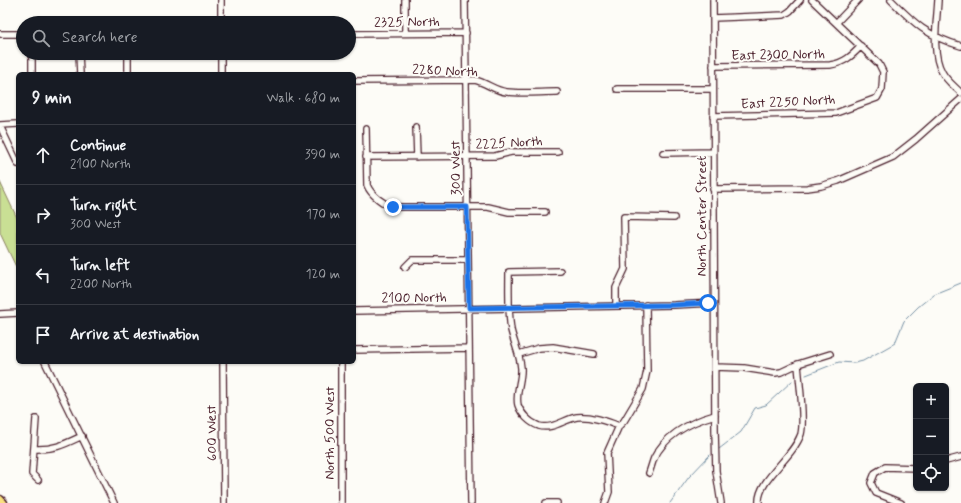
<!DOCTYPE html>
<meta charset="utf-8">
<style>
body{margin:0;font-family:Mynerve,sans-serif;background:#242831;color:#f1f3f6}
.controls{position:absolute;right:12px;bottom:12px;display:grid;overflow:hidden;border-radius:6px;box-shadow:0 1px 3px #0004}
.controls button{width:36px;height:36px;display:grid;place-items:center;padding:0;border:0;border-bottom:1px solid #363941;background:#171b24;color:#f1f3f6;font:20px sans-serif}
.stop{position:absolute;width:12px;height:12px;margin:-9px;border:3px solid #1a73e8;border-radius:50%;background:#fff}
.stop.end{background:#1a73e8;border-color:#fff;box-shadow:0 1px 4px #0008}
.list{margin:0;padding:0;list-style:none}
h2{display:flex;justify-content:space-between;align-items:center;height:52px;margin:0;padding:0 16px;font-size:17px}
h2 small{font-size:13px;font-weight:400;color:#9ea1a6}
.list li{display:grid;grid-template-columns:26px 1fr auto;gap:12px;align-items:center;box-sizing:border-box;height:60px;padding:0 16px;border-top:1px solid #363941}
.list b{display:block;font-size:15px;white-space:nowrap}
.list p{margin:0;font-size:13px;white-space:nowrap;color:#9ea1a6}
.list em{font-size:13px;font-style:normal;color:#9ea1a6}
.icon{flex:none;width:22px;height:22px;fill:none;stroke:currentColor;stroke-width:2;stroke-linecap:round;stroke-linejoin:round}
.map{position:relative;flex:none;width:961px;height:503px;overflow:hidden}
.search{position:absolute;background:#171b24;box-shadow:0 1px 3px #0004;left:16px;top:16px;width:340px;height:44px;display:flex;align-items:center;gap:10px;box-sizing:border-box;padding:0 14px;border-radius:22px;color:#9ea1a6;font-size:15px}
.panel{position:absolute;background:#171b24;box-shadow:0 1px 3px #0004;left:16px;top:72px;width:340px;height:292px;border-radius:6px}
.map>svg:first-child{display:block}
.green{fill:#c9df94;stroke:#8a7f60}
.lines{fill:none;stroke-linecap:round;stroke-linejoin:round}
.stream{stroke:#7690a4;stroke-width:1}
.minor-casing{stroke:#4a1f2b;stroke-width:8}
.highway-casing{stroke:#4a1f2b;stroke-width:11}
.minor{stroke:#fdfcf7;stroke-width:5.5}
.highway{stroke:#fae180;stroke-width:8}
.route{stroke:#1a73e8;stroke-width:5}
.labels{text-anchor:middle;stroke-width:4;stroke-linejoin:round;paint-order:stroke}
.street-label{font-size:14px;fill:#4a1f2b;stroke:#fdfcf7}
</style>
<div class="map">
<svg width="961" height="503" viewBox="0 0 961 503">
<rect width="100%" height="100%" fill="#fdfcf7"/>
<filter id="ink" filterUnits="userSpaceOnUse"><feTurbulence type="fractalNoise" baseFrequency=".025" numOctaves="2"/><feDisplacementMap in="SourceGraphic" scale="8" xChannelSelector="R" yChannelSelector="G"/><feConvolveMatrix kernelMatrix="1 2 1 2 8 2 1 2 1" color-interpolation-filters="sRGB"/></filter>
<g filter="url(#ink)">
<path class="green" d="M0,182L18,220V271L0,233Z"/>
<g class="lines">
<path class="stream" d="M806,375L839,362L855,363L863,361L895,343L904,321L918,307L934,294L961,283
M719,449L741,432L755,408L766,405L792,381
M670,503L689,477L710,455"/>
<defs>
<path id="minor" d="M221,0V23
M405,0V33
M465,0L471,503
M713,0L715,430L716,471L721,503
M891,0C915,24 927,36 961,46
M938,0C937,21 931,53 942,72C946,80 954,86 961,93
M713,18L784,15L790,11L800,0
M836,23L858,0
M0,34H23
M349,34L466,33
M32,53V74
M79,53L80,74
M221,53V74
M713,66L830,65C844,63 852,56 861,46
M128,74V53
M354,81L475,80C487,83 495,91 507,92C523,94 541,92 557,92
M617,89H713
M713,116L836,113L877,98L882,89L883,72L879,64L812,0
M0,125L18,124
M0,126L18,164
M416,127L417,157
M366,129L367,185C371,195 383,204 393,207H488L509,212H545
M663,153L713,152
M366,157L495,156L511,152H558
M713,189L807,188L821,186L838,181L893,157L916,139L961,99
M405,267L412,260H468
M560,271L509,272C509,291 508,311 511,330C514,343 520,355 521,368C522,380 515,393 518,405C521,414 530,423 539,426C552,430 565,419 577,417C592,416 606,421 619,426
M616,306V288L625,269L624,217L674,218
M354,311L674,305L714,303
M0,314L18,313
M354,350L469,348
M519,354L539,348L553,347L594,354
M45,362L114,503
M223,362L224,503
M715,367L744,368L775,373L781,372L798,364L830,354
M36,419L32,474L38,480
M34,449C54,450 65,444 82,436
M946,461L961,457
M649,473C651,468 652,463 654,458C666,434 690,422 715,415
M341,503V362
M546,503H557
M605,503L609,492L607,453L619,426L624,421L643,389L647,371L646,305
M759,503C757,480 793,458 801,434C805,419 799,381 798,364
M901,503L876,493L871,483L875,473L885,467L916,468"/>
<path id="highway" d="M0,500L3,503"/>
</defs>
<use href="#minor" class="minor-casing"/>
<use href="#highway" class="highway-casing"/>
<use href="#minor" class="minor"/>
<use href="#highway" class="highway"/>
</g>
</g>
<g class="lines" filter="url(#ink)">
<path class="route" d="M393,207H467L469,308L674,305L708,303"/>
</g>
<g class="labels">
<g class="street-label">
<text x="407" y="26">2325 North</text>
<text transform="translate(778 54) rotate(-1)" y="5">East 2300 North</text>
<text transform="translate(445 70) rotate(2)" y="5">2280 North</text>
<text transform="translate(788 101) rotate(-3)" y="5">East 2250 North</text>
<text transform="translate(509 142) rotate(-3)" y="5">2225 North</text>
<text transform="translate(455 168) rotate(-91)" y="5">300 West</text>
<text transform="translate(701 216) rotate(-90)" y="5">North Center Street</text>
<text transform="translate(414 297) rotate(-1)" y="5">2100 North</text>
<text transform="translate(211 433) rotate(-91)" y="5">600 West</text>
<text transform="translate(329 433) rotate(-90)" y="5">North 500 West</text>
</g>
</g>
</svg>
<div class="controls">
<button>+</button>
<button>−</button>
<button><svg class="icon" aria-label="locate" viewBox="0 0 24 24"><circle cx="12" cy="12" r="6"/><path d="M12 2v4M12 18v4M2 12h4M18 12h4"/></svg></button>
</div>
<div class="stop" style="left:708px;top:303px"></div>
<div class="stop end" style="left:393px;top:207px"></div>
<div class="search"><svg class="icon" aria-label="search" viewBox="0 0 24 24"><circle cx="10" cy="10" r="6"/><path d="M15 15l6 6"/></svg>Search here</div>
<section class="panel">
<h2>9 min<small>Walk · 680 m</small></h2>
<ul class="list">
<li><svg class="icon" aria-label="ahead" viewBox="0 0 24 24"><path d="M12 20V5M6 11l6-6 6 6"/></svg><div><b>Continue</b><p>2100 North</p></div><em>390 m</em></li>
<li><svg class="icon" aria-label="right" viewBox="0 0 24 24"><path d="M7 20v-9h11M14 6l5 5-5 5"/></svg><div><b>Turn right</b><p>300 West</p></div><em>170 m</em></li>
<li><svg class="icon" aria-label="left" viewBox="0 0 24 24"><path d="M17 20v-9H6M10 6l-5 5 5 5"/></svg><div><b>Turn left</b><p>2200 North</p></div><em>120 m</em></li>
<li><svg class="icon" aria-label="arrive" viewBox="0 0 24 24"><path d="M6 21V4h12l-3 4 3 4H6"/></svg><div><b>Arrive at destination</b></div></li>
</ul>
</section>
</div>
